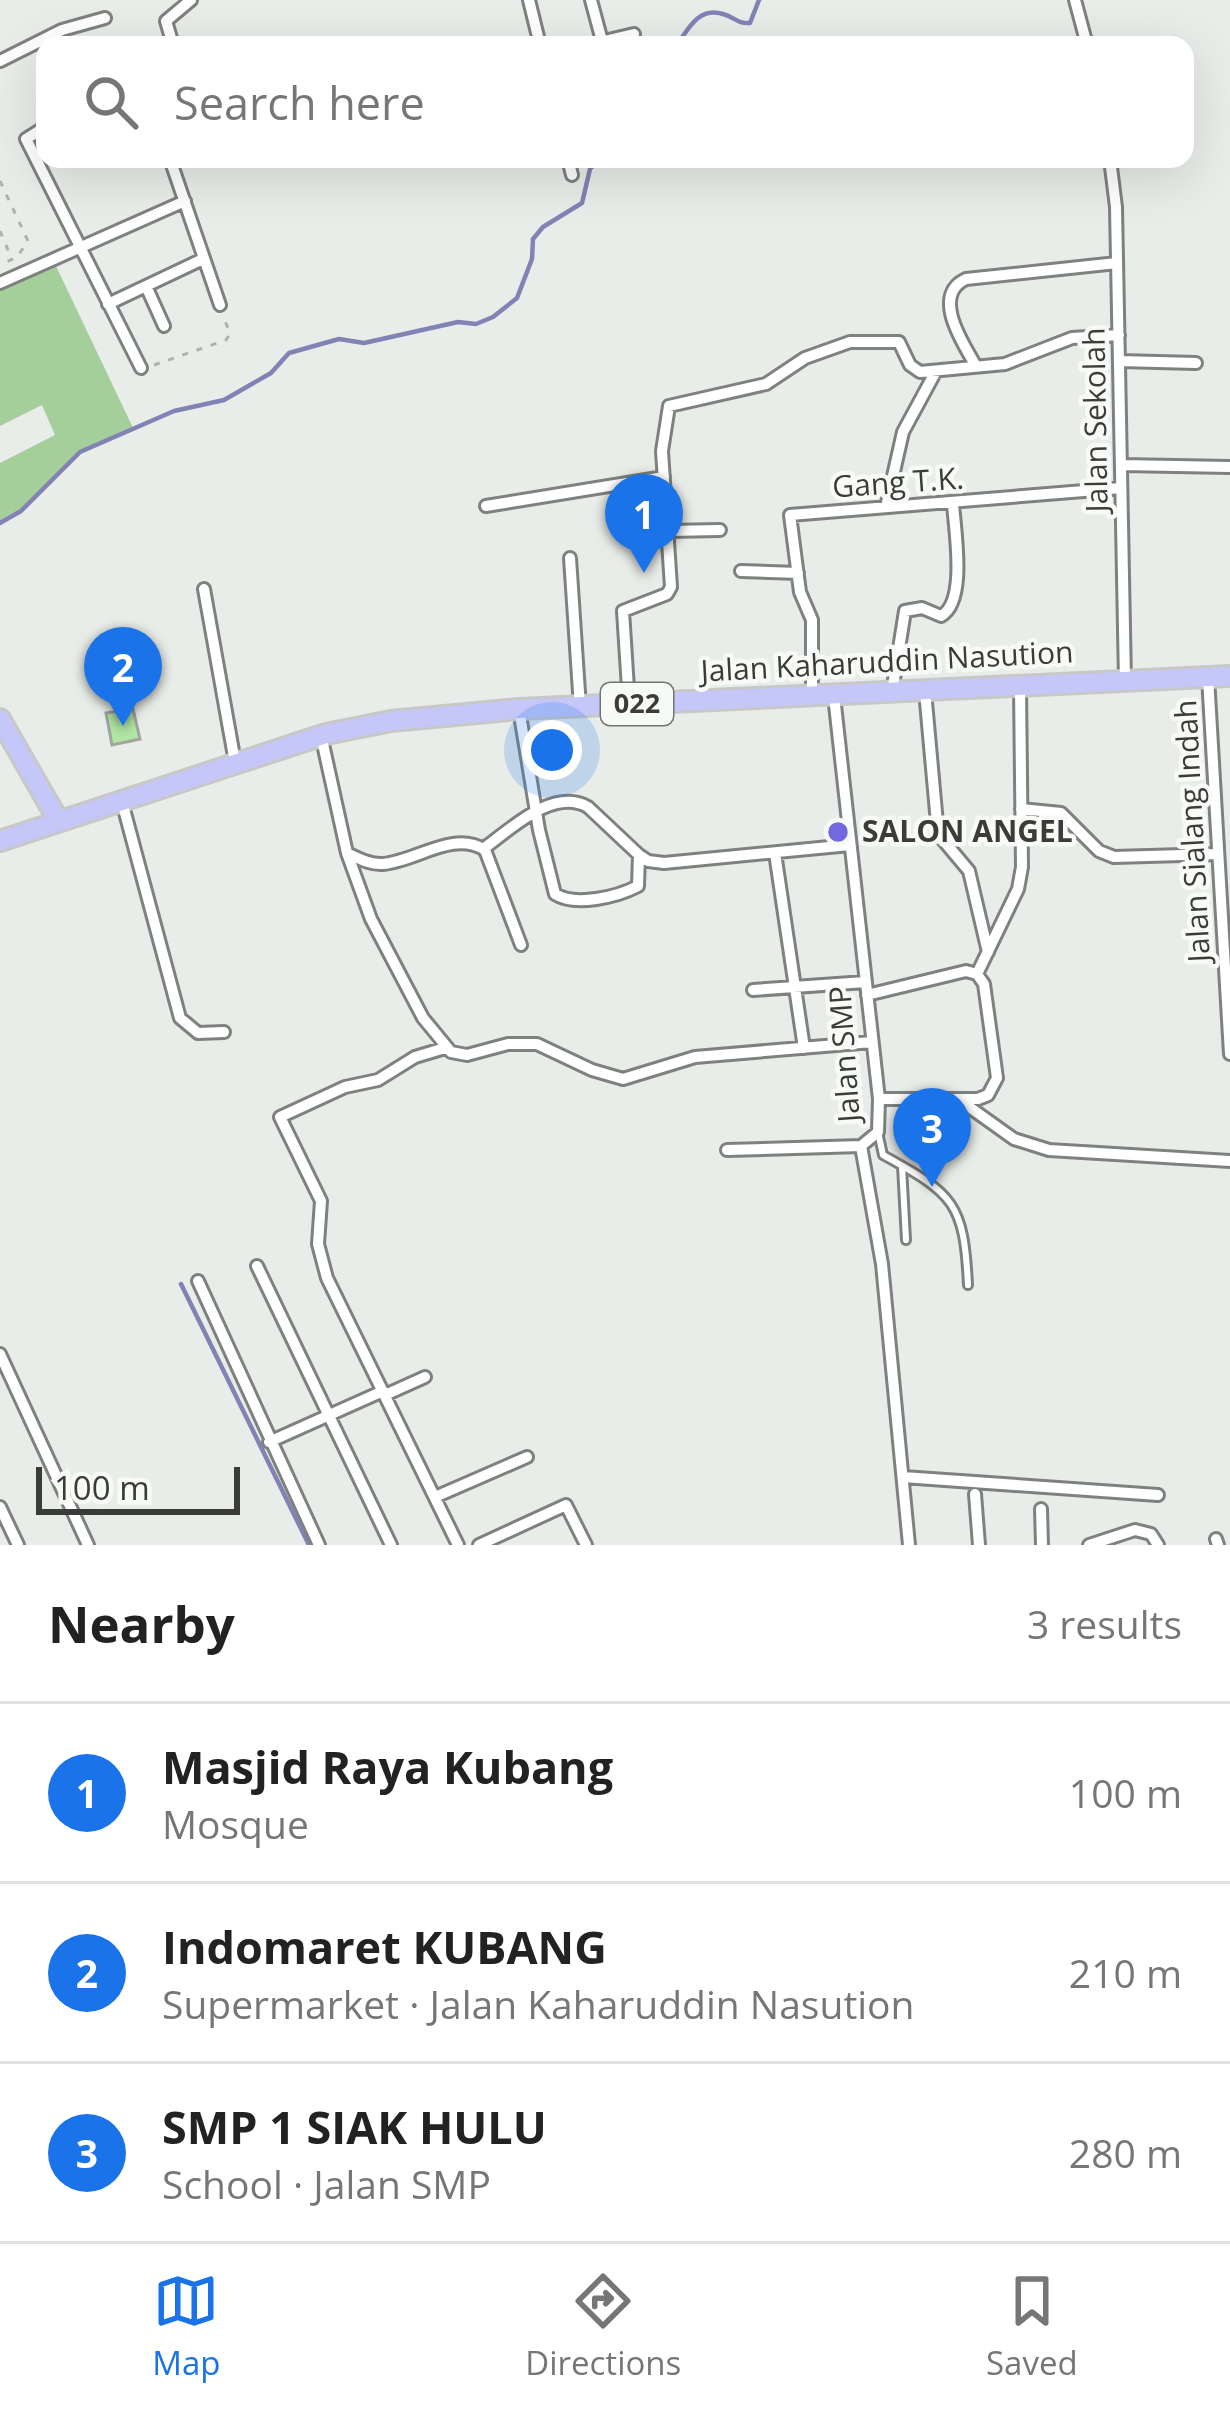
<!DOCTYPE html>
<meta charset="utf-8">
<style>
body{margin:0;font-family:"Open Sans",sans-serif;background:#f2f2f2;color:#222}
.scale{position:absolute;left:36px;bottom:30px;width:204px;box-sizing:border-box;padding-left:12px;border:6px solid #3b3c3a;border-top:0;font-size:33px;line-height:42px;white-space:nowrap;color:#3b3c3a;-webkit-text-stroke:9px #f7faf6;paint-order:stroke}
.you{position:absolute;left:552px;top:750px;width:42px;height:42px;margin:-30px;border:9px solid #fff;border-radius:50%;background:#1a73e8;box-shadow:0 0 0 18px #1a73e833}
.badge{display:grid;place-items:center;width:78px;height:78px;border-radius:50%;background:#1a73e8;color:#fff;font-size:39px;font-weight:700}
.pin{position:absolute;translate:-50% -99px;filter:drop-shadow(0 3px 6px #0008)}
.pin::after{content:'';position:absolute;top:63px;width:42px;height:36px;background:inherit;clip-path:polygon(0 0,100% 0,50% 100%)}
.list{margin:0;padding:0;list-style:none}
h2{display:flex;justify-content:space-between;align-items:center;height:156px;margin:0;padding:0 48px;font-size:51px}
h2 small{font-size:39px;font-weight:400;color:#767676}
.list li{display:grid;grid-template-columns:78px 1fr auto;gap:36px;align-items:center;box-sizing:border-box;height:180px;padding:0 48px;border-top:3px solid #e0e0e0}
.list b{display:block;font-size:45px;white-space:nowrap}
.list p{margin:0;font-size:39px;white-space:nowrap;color:#767676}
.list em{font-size:39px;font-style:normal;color:#767676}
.icon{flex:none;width:66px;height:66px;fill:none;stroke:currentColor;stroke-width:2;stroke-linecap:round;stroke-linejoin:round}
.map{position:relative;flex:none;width:1230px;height:1545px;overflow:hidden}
.search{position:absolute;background:#fff;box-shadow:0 12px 48px #0002;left:36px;right:36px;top:36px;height:132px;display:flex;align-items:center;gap:30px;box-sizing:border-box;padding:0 42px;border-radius:24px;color:#767676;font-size:45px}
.sheet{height:696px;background:#fff}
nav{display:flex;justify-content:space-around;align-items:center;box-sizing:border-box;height:168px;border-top:3px solid #e0e0e0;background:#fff;font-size:33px;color:#767676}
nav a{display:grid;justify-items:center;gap:6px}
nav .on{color:#1a73e8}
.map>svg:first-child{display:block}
.green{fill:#a4ce9a}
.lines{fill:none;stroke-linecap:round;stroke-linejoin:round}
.stream{stroke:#8283b5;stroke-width:4.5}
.building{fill:#b1e6a4;stroke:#a1a4a0;stroke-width:3}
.lane-casing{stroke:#7e827e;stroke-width:12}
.street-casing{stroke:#7e827e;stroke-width:16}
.highway-casing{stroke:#c8c8c8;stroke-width:24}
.path{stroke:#aeb1ad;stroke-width:3;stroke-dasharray:6 9;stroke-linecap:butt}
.lane{stroke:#fff;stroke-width:6}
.street{stroke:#fff;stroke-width:10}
.highway{stroke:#c6c7f9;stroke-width:18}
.poi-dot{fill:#7268e2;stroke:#f7faf6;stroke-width:4.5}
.labels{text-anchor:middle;stroke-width:9;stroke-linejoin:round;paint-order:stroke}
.shield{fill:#f7faf6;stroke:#737572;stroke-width:3}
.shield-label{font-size:27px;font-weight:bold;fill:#3b3c3a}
.street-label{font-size:30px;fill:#3b3c3a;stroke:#f7faf6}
.poi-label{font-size:30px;font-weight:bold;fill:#3b3c3a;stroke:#f7faf6;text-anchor:start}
</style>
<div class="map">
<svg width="1230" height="1545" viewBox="0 0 1230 1545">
<rect width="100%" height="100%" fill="#e9ede9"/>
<path class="green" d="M55,264L134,430L80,452L21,511L0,523V463L55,435L42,405L0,426V289Z"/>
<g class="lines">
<path class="stream" d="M677,45C688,29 699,6 723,14C735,17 737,24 750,23L759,0
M0,523L21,511L80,452L174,411L224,400L271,373L289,353L339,339L364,343L458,322L476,324L493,317L517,298L532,259L533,239L543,227L582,203L590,169L599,159
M181,1284L309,1545"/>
</g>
<path class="building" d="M133,709L140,739L112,745L106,713Z"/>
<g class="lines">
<defs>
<path id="lane" d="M878,1132L883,1155C954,1194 964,1203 968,1285
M902,1166L906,1240"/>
<path id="street" d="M529,0L540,45
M591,0L602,41
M1075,0L1087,45
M173,45L166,21L191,0
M587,45L634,34
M0,61L62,30L105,18
M45,127L26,139L141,368
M170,159L220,305
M568,159L572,175
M1110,159L1116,207L1125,681
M0,283L185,201
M146,286L164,326
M108,304L203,259
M1119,361L1196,363
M976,366C962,342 931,295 966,279L1117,263
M1121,465L1230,467
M486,506L664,477
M886,507L903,432L936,371
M667,531L720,530
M570,558L580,707
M741,571L798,573
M204,589L235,762
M1208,677L1230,1054
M925,691L938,834L969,871L988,952
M892,692L905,611L922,608L941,616C967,602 955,532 953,504
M812,695V620L800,592L790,515L1121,488
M834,696L879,1099L878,1132L861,1146L882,1264L909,1545
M629,704L623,611L667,594L671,587L662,451L669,406L766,384L805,358L850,342H899L910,365L920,372L1005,364L1072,338L1119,335
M519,709L539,830L555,894C575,907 617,897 638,886L639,855
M321,735L347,853L371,919L423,1018L451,1052L467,1055L508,1044H537L592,1070L623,1079L695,1057L872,1042
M121,798L180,1018L198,1033L224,1032
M1021,809L1061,813L1099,851L1114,857L1217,854
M483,849C511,829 553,787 588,807L639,855L648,861L664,863L850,845
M347,853C358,858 370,865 383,864C417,861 453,830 485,850L521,945
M775,853L804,1048
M977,974L1018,889L1022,867L1020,687
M753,990L865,982
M867,995L966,971L977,974L984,984L997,1078L988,1095L978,1099H879
M445,1048L415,1057L378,1080L345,1087L280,1117L321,1201L318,1244L327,1278L458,1545
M958,1099L1014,1139L1049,1150L1230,1161
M727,1150L861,1146
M257,1266L391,1545
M198,1281L319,1545
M0,1354L88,1545
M385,1395L425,1377
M269,1442L383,1391
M903,1477L1158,1495
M975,1494L979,1545
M435,1497L527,1457
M0,1507L18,1545
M1041,1509L1042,1545
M1216,1539L1218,1545
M479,1545L566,1505L586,1545
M1089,1545L1135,1530L1151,1534L1158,1545"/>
<path id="highway" d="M0,719L58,820
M0,841L326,734L391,721L519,709L1230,676"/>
</defs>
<use href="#lane" class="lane-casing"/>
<use href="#street" class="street-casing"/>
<use href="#highway" class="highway-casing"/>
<path class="path" d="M0,181L28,241L17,257L0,265
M0,231L11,257
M154,365L226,340L230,334L223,315"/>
<use href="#lane" class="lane"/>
<use href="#street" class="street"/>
<use href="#highway" class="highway"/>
</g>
<circle class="poi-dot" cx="838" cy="832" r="12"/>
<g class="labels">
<rect class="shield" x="601" y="683" width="72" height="42" rx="9"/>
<g class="shield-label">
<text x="637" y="713">022</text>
</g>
<g class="street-label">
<text transform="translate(1096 420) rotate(-91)" y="10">Jalan Sekolah</text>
<text transform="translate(898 483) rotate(-4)" y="10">Gang T.K.</text>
<text transform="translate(887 662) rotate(-3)" y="10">Jalan Kaharuddin Nasution</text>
<text transform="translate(1193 831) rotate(-93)" y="10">Jalan Sialang Indah</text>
<text transform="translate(845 1054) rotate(-94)" y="10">Jalan SMP</text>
</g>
<g class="poi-label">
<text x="862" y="842">SALON ANGEL</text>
</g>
</g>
</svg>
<div class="scale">100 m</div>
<div class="you"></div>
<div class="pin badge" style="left:644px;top:573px">1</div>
<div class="pin badge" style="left:123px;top:726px">2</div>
<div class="pin badge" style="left:932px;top:1187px">3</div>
<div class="search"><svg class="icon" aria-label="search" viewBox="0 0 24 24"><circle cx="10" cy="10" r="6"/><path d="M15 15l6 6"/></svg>Search here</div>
</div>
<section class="sheet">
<h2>Nearby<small>3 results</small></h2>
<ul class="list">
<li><span class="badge">1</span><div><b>Masjid Raya Kubang</b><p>Mosque</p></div><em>100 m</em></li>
<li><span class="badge">2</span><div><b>Indomaret KUBANG</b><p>Supermarket · Jalan Kaharuddin Nasution</p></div><em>210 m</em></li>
<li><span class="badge">3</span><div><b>SMP 1 SIAK HULU</b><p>School · Jalan SMP</p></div><em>280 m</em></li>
</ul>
</section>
<nav>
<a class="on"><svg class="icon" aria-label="map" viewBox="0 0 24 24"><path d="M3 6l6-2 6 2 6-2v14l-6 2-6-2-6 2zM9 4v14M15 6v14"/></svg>Map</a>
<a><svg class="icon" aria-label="directions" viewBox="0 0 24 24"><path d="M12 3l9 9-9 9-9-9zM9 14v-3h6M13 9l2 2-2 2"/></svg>Directions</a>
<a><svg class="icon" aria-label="saved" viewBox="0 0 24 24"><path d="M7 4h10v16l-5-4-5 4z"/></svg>Saved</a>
</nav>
